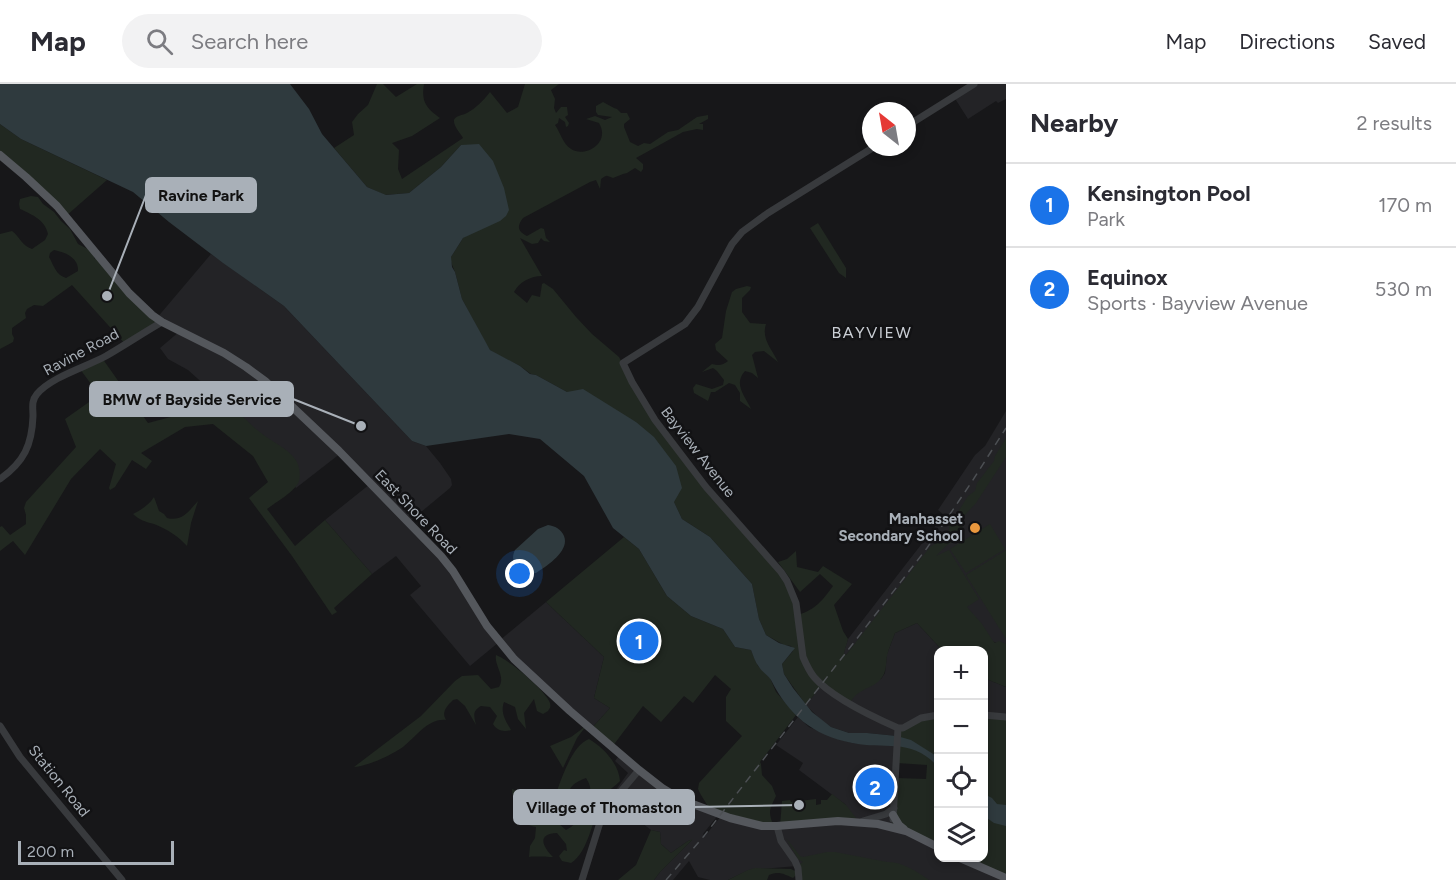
<!DOCTYPE html>
<meta charset="utf-8">
<style>
body{margin:0;font-family:Figtree,sans-serif;background:#f2f2f3;color:#2b2b33}
.controls{position:absolute;right:18px;bottom:18px;display:grid;overflow:hidden;border-radius:12px;box-shadow:0 3px 9px #0003}
.controls button{width:54px;height:54px;display:grid;place-items:center;padding:0;border:0;border-bottom:2px solid #e1e1e2;background:#fff;color:#2b2b33;font:30px sans-serif}
.compass{position:absolute;left:862px;top:18px;width:54px;height:54px;border-radius:50%;background:#fff;box-shadow:0 3px 9px #0003;rotate:329deg}
.scale{position:absolute;left:18px;bottom:15px;width:156px;box-sizing:border-box;padding-left:6px;border:3px solid #a9b0b8;border-top:0;font-size:16px;line-height:21px;white-space:nowrap;color:#a9b0b8;-webkit-text-stroke:4px #121214;paint-order:stroke}
.you{position:absolute;left:520px;top:490px;width:21px;height:21px;margin:-15px;border:4px solid #fff;border-radius:50%;background:#1a73e8;box-shadow:0 0 0 9px #1a73e833}
.badge{display:grid;place-items:center;width:39px;height:39px;border-radius:50%;background:#1a73e8;color:#fff;font-size:20px;font-weight:700}
.pin{position:absolute;translate:-50% -50%;border:3px solid #fff;box-shadow:0 2px 6px #0006}
.list{margin:0;padding:0;list-style:none}
h2{display:flex;justify-content:space-between;align-items:center;height:78px;margin:0;padding:0 24px;font-size:26px}
h2 small{font-size:20px;font-weight:400;color:#7c7c81}
.list li{display:grid;grid-template-columns:39px 1fr auto;gap:18px;align-items:center;box-sizing:border-box;height:84px;padding:0 24px;border-top:2px solid #e1e1e2}
.list b{display:block;font-size:22px;white-space:nowrap}
.list p{margin:0;font-size:20px;white-space:nowrap;color:#7c7c81}
.list em{font-size:20px;font-style:normal;color:#7c7c81}
.icon{flex:none;width:33px;height:33px;fill:none;stroke:currentColor;stroke-width:2;stroke-linecap:round;stroke-linejoin:round}
.map{position:relative;flex:none;width:1006px;height:796px;overflow:hidden}
header{display:flex;align-items:center;gap:36px;box-sizing:border-box;height:84px;padding:0 30px;background:#fff;border-bottom:2px solid #e1e1e2}
header strong{font-size:28px}
nav{display:flex;gap:33px;margin-inline-start:auto;font-size:21px}
.search{width:420px;height:54px;background:#f2f2f3;display:flex;align-items:center;gap:15px;box-sizing:border-box;padding:0 21px;border-radius:33px;color:#7c7c81;font-size:22px}
main{display:flex}
aside{flex:1;background:#fff}
.map>svg:first-child{display:block}
.built{fill:#232326}
.green{fill:#212821;fill-rule:evenodd}
.water{fill:#2f3a3e}
.lines{fill:none;stroke-linecap:round;stroke-linejoin:round}
.minor{stroke:#383a3d;stroke-width:7}
.major{stroke:#54575c;stroke-width:8}
.rail{stroke:#4d5054;stroke-width:1.5;stroke-dasharray:8 6;stroke-linecap:butt}
.poi-dot{fill:#ea983e;stroke:#121214;stroke-width:2}
.labels{text-anchor:middle;stroke-width:5;stroke-linejoin:round;paint-order:stroke}
.street-label{font-size:15px;fill:#a9b0b8;stroke:#121214}
.poi-label{font-size:15px;font-weight:bold;fill:#a9b0b8;stroke:#121214;text-anchor:end}
.neighbourhood-label{font-size:16px;letter-spacing:1.5px;fill:#caced4;stroke:#121214}
.leader{fill:none;stroke:#a9b0b8;stroke-width:2}
.callout-dot{fill:#a9b0b8;stroke:#121214;stroke-width:2}
.callout{fill:#a9b0b8;stroke:#a9b0b8;stroke-width:2}
.callout-label{font-size:16px;text-anchor:middle;font-weight:bold;fill:#111}
</style>
<header>
<strong>Map</strong>
<div class="search"><svg class="icon" aria-label="search" viewBox="0 0 24 24"><circle cx="10" cy="10" r="6"/><path d="M15 15l6 6"/></svg>Search here</div>
<nav><a>Map</a><a>Directions</a><a>Saved</a></nav>
</header>
<main>
<div class="map">
<svg width="1006" height="796" viewBox="0 0 1006 796">
<rect width="100%" height="100%" fill="#171719"/>
<path class="built" d="M974,0H1006V15L998,19L996,17L968,35L954,13Z
M211,170L284,222L412,357L426,362L440,379L451,395L452,401L450,404L409,438L434,464L499,557L546,518L604,573L594,614L610,624L591,645L499,558L470,582L410,511L421,502L396,472L372,490L325,436L370,400L341,369L296,404L245,337L188,286L168,275L160,264L180,247L156,235Z
M1006,327V563L992,557L967,525L869,543L846,571L844,569L845,564L848,555L944,431L938,426L975,371L985,362Z
M917,539L942,566H938V631L897,652L867,649H849L831,643L821,636L806,621L821,601L881,595L885,589L887,570L895,549Z
M984,594L1006,603V633L984,631Z
M798,633L809,643L835,654L852,659L871,661H897L893,743L938,763V774H960L1006,796H886L797,782L749,786L728,796H710L698,793L689,777L673,796H654L660,788L692,756L688,757L671,769L661,760L660,748L651,746L610,714L628,689L615,677L620,670L662,704L719,730L703,750L705,752L722,731L774,743L846,721L799,686L803,679L776,661Z"/>
<path class="green" d="M377,0H383L396,13L417,0H424C421,18 426,24 440,34L412,52L392,59L399,66L398,85L402,95L463,54C461,50 453,42 454,36C455,32 463,31 467,29C476,24 483,17 490,8L507,29L518,23L525,0H559L551,6L555,15L554,24L556,29L561,23H567L568,31L565,33L569,39L568,42L566,43L565,38L559,34L558,39L555,41C560,48 563,60 571,65C585,74 611,59 599,39L586,35L595,32L605,36L612,33L598,31L596,28V22L603,18L614,24L617,25L621,29H627L630,35L624,40V43L630,58L638,62L644,59L650,60L668,48L678,46L697,33L708,31V35L699,40H703V46L697,45L683,48L636,74L643,80V85L641,88L635,84L627,89L623,90L613,94C606,92 608,90 601,95L600,105L596,96L590,98L523,134C517,142 517,147 527,152L541,144L544,145L546,154L550,158L544,157L541,154L538,159L532,160L520,154L542,192C531,192 519,198 514,208L527,219L532,211L540,213L542,200L544,199L553,205L576,233L592,250L619,273L632,298L691,382L781,488L798,531C816,525 822,517 833,502L820,490L800,508L778,478L787,475L796,467L797,483L818,488L823,482L852,500L834,521L843,547L848,555L844,569L846,571L930,463L948,451L950,439L956,431L968,412L975,407L977,399L994,377L995,372L1006,354V373L976,419L964,432L962,445L957,455L947,461L936,472L949,466L979,515L967,523L982,540L993,557L995,559L999,557L1006,560V603L984,594V566H942L917,539L895,549C893,555 890,561 888,568C885,577 888,588 880,596C870,606 856,605 850,620L822,601L806,621L784,590L782,580L793,567L791,562L784,561L766,551L759,535L752,500L710,453L682,435L636,338L567,308L536,291L531,290L520,282L496,270L490,266L486,260L462,215L455,188L451,178V173L463,154L467,151L461,61L441,83L409,109L385,111L367,103L334,64L354,51L352,38L358,30L368,21Z
M0,40L21,55L107,96L66,132L0,71Z
M31,112L38,113L43,120L54,128L61,137L70,145L78,160L92,167L95,170L94,175L98,171L162,238L126,261L72,201L43,222L34,221L27,225L25,229L26,234L12,244V250L14,254L13,258L0,265V150L12,147C20,153 22,162 32,165L45,156L48,150C45,136 33,131 20,125L19,120L20,115ZM54,166C65,168 79,174 78,187L66,194C56,191 54,182 49,173L50,169Z
M818,139L846,184V194L839,189L810,144Z
M747,202L751,203L750,206L742,214V228L750,239L766,240C761,255 772,265 778,278L764,267L755,268L752,271L758,294L752,289L745,287C733,300 745,312 751,325L740,317V309L735,301L729,299L715,308H711L708,317L694,309L693,304L696,300L712,305L723,301L724,296L717,287L713,284L702,288L712,280C719,282 723,281 728,277L716,266L715,260L722,254L726,227L732,208L736,205Z
M102,274L148,339L182,330L211,307C231,317 244,336 261,349C272,358 287,364 295,375C299,380 301,391 299,397C296,407 276,418 267,425L295,462L325,436L372,490L334,524L337,528L332,531L292,472L249,414L268,398L253,372L213,340L185,343L141,369L152,377L146,385L132,376L115,403L110,406L109,404L116,380L100,365L71,395L25,471L13,457L0,467V443L2,442L10,451L26,440V431L24,424L26,418L76,363L65,335L99,311L80,285Z
M154,413L159,427L164,430L167,434C182,438 189,427 198,417L191,439L187,462C178,452 167,445 154,440C146,438 139,436 133,430C141,426 149,421 154,413Z
M990,440L1005,465L966,489L950,465Z
M624,453L639,465L667,512L691,532L723,545L735,563L751,566L758,582L770,594L776,608L796,631L760,678L761,680L762,691L772,702L776,712C769,726 768,728 774,743L709,724L701,711L698,705L699,699L742,652L726,637V613L731,605L715,591L693,619L684,612L661,638L643,622L612,663L591,645L610,624L594,614L604,573L546,518Z
M1006,466V555L966,491Z
M496,571C508,575 546,607 550,619C551,624 550,623 548,627L543,630L537,627L534,615L524,629L526,645L518,635L515,623L504,618C500,629 506,637 511,646C504,648 497,647 493,640L497,632L490,623L481,622C472,627 474,632 476,641L465,622L457,615L453,616C447,622 441,628 446,636C428,634 416,653 403,663C391,671 369,682 354,683L421,632L455,597L462,592L478,591L491,605L499,603C506,592 494,582 496,571Z
M938,631V763L892,743L896,694L926,695L927,681L897,679L898,644Z
M984,631L1006,633V794L960,774H984Z
M586,642L577,654L563,684L550,662L571,653Z
M589,655C603,663 619,680 620,697C615,703 607,706 603,713C593,732 589,768 571,779L562,777L559,772L564,766L567,767L566,760L557,749C536,750 543,763 553,773C547,773 533,772 529,773L530,762L535,754L536,743C518,739 521,735 516,719C514,714 512,711 512,705L528,711L529,714L526,722L539,719L550,727C557,709 569,662 589,655ZM586,694C596,709 587,717 574,724L578,730L577,738L571,743L566,746L558,739V735L564,725L570,720C565,706 572,699 586,694Z
M832,710L846,721L859,738L780,742L782,717L790,716L791,718L816,715V721L821,720V716H827Z
M651,746L660,748L661,760L671,769L688,757L693,755L660,788L654,796H618L636,781Z
M786,754L800,772L803,773L827,768H835L887,778C901,777 918,788 929,796H799L797,782L803,778L798,775Z
M755,784L791,785L795,787L796,791L793,794C783,790 780,787 769,791L767,796H728L748,786Z"/>
<path class="water" d="M0,0H290L309,25L322,50L367,103L386,111L409,109L441,83L461,61L479,60L493,77L504,104L509,126L506,132L500,137L463,154L451,173L452,183L455,188L462,215L490,266L520,282L530,290L536,291L567,308L583,305L636,338L654,353L676,382L682,404L674,418L682,435L710,453L752,500L759,535L766,551L779,559L795,564L782,580L784,590L793,604L812,628L831,643L849,649H867L897,652L911,656L938,673V683C912,653 885,666 852,659C812,651 789,631 771,596C768,591 762,588 759,583C755,578 753,571 751,566L735,563L723,545L691,532L667,512L639,465L613,444L584,392L540,355L509,350L426,362L412,357L284,222L223,179L169,138L133,108L21,55L0,40Z
M548,441C555,442 561,445 564,452C570,467 547,482 536,489C521,492 508,480 515,466L538,445Z
M984,710L992,714L997,720L1006,721V742L994,739L984,732Z"/>
<g class="lines">
<path class="minor" d="M907,42L974,0
M874,63L768,129L742,148L732,160L698,223L685,240L623,279L632,298L655,336L706,403L759,463L781,488L787,497L796,519L803,573C806,580 809,587 814,593C832,614 873,633 898,644
M0,395C24,378 32,361 33,332C33,324 31,317 37,310C51,293 86,283 106,272C125,261 143,249 162,238
M984,631L1006,633
M0,642L20,673L122,796
M898,644H903L921,634L938,631
M893,735L898,644
M863,737L886,730L894,724
M777,742L781,757L795,777L798,784L799,796
M582,796L602,732L611,719L639,686"/>
<path class="major" d="M0,71L26,93L57,122L129,209L152,231L162,238L224,269L246,283L265,297L339,367L441,472L453,487L487,542L514,575L570,627L639,686L662,704L682,716L730,734L762,742H777L838,737L878,740L906,747L938,763
M893,731L899,741L904,745
M960,774L1006,794"/>
<path class="rail" d="M666,796L704,752L927,464L971,399L1006,344"/>
</g>
<circle class="poi-dot" cx="975" cy="444" r="6"/>
<g class="labels">
<g class="street-label">
<text transform="translate(81 268) rotate(-28)" y="5">Ravine Road</text>
<text transform="translate(698 368) rotate(52)" y="5">Bayview Avenue</text>
<text transform="translate(416 428) rotate(46)" y="5">East Shore Road</text>
<text transform="translate(59 697) rotate(51)" y="5">Station Road</text>
</g>
<g class="poi-label">
<text x="963" y="440">Manhasset<tspan x="963" dy="17">Secondary School</tspan></text>
</g>
<g class="neighbourhood-label">
<text x="872" y="254">BAYVIEW</text>
</g>
</g>
<path class="leader" d="M107 212L146 111M361 342L293 315M799 721L694 723"/>
<g class="callout-dot">
<circle cx="107" cy="212" r="6"/>
<circle cx="361" cy="342" r="6"/>
<circle cx="799" cy="721" r="6"/>
</g>
<g class="callout">
<rect x="146" y="94" width="110" height="34" rx="6"/>
<rect x="90" y="298" width="203" height="34" rx="6"/>
<rect x="514" y="706" width="180" height="34" rx="6"/>
</g>
<g class="callout-label">
<text x="201" y="117">Ravine Park</text>
<text x="192" y="321">BMW of Bayside Service</text>
<text x="604" y="729">Village of Thomaston</text>
</g>
</svg>
<div class="controls">
<button>+</button>
<button>−</button>
<button><svg class="icon" aria-label="locate" viewBox="0 0 24 24"><circle cx="12" cy="12" r="6"/><path d="M12 2v4M12 18v4M2 12h4M18 12h4"/></svg></button>
<button><svg class="icon" aria-label="layers" viewBox="0 0 24 24"><path d="M12 4l9 5-9 5-9-5zM3 14l9 5 9-5"/></svg></button>
</div>
<svg class="compass" viewBox="-18 -18 36 36"><path d="M0-13l5 13h-10z" fill="#e53935"/><path d="M0 13l5-13h-10z" fill="#7c7c81"/></svg>
<div class="scale">200 m</div>
<div class="you"></div>
<div class="pin badge" style="left:639px;top:557px">1</div>
<div class="pin badge" style="left:875px;top:703px">2</div>
</div>
<aside>
<h2>Nearby<small>2 results</small></h2>
<ul class="list">
<li><span class="badge">1</span><div><b>Kensington Pool</b><p>Park</p></div><em>170 m</em></li>
<li><span class="badge">2</span><div><b>Equinox</b><p>Sports · Bayview Avenue</p></div><em>530 m</em></li>
</ul>
</aside>
</main>
